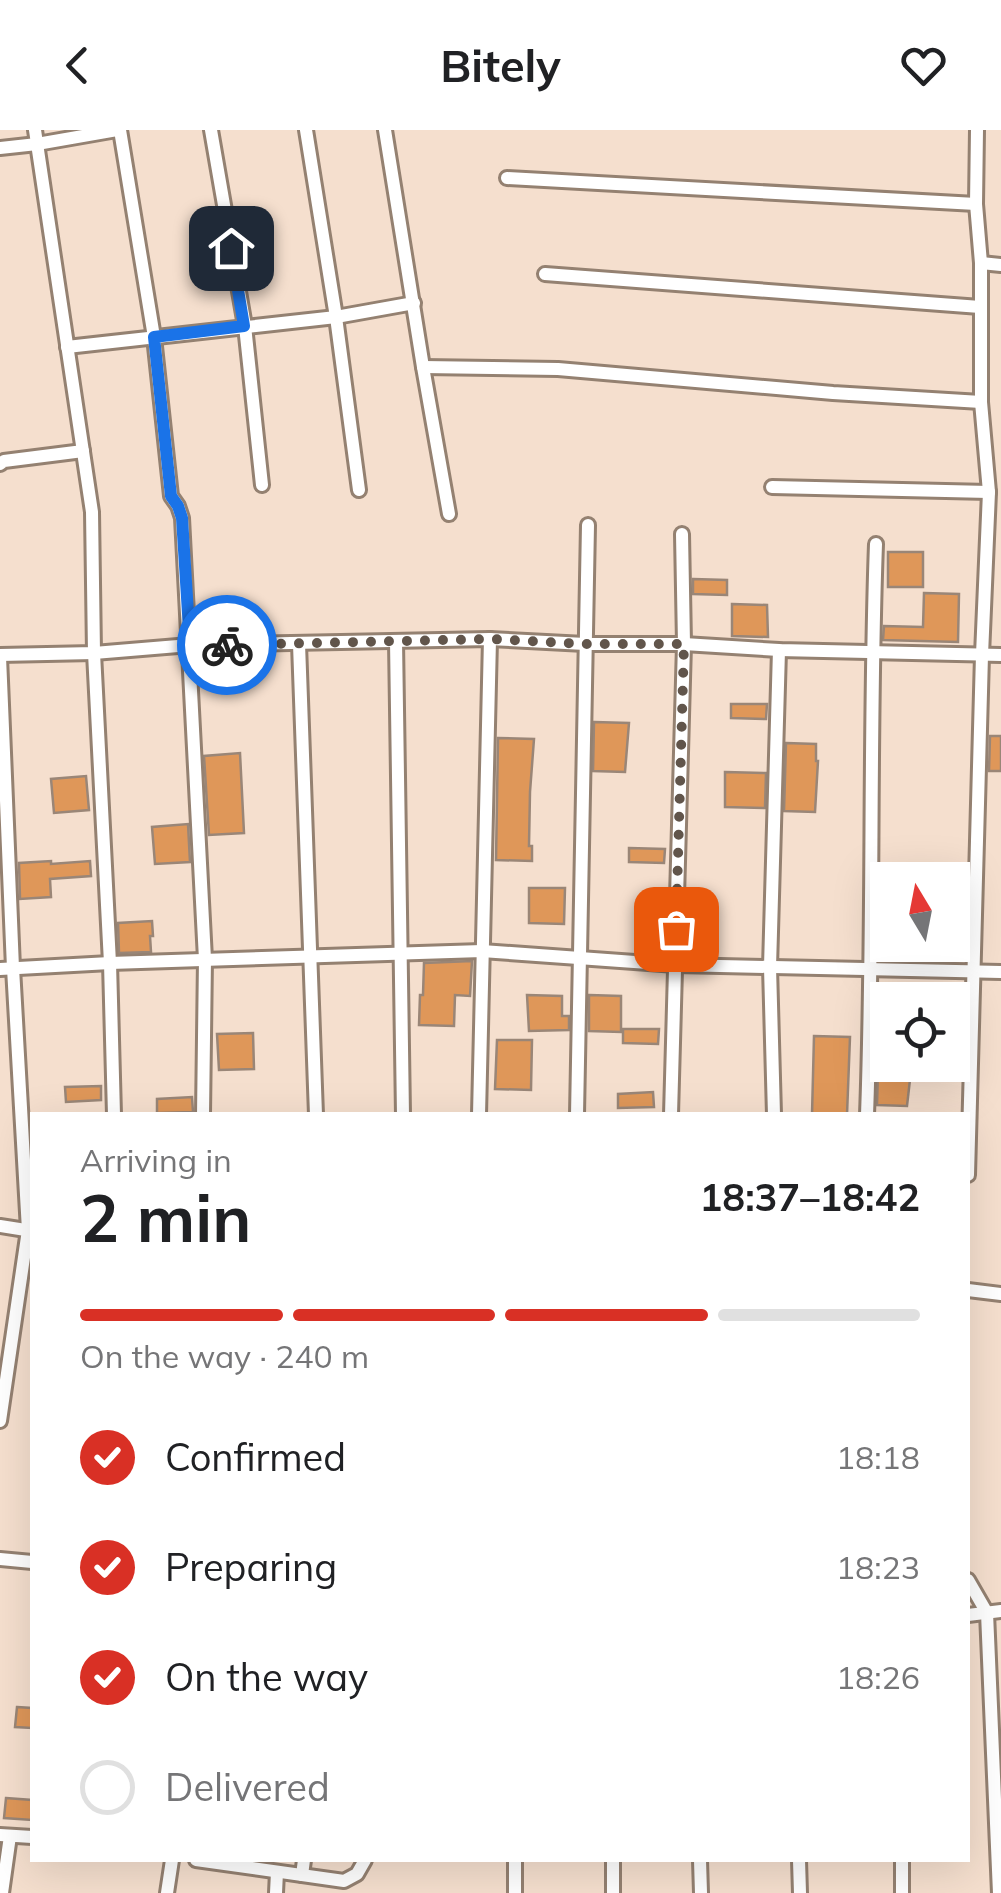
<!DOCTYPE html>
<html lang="en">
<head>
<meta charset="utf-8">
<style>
  :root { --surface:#fff; --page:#f2f2f2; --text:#202124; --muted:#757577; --line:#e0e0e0; --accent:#d93025 }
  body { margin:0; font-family:Mulish,sans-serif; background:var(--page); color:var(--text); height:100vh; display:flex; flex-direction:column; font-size:38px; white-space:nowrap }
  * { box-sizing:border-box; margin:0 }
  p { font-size:32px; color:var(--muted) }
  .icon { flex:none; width:55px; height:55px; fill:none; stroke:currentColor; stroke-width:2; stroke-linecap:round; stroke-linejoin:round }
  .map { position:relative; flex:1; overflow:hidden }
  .sheet { position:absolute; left:30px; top:982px; width:940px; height:750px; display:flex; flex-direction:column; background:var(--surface); border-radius:0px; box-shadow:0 10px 40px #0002 }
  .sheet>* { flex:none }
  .needle { width:65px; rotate:350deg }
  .controls { position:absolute; left:870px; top:732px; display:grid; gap:20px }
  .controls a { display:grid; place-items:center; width:100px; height:100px; border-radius:0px; background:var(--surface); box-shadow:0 10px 40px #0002; font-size:50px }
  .pin { position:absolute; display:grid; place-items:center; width:85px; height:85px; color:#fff; margin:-42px; border-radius:20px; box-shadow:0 5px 15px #0006 }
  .courier { position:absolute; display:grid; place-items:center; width:100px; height:100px; margin:-50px; border:8px solid #1a73e8; border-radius:50%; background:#fff; color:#222; box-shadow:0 2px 12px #0007 }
  .summary em { font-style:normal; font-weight:700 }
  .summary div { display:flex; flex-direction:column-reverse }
  .summary { display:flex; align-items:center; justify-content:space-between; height:170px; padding:0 50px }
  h1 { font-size:65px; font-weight:700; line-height:75px }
  .bar { display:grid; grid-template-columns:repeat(4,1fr); gap:15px 10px; align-content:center; height:120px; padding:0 50px }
  .bar i { height:12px; border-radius:8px; background:var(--line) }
  .bar .active { background:var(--accent) }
  .bar p { grid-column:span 4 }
  ol { padding:0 50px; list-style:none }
  li { display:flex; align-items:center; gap:30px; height:110px }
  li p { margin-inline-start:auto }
  li .icon { padding:10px; border-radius:50%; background:var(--accent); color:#fff; stroke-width:4 }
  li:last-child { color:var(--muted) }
  li i { width:55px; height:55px; border:5px solid var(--line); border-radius:50% }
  header { display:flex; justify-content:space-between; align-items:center; height:130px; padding:0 50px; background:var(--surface); font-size:45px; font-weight:700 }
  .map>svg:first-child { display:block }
  .building { fill:#df9759; stroke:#9a8677; stroke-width:2.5 }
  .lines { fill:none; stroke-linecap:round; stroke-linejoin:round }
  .street-casing { stroke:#948171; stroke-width:18 }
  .street { stroke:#fff; stroke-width:12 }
  .done { stroke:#61554b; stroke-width:10; stroke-dasharray:0 18 }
  .route { stroke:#1a73e8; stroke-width:12 }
</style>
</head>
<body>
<header><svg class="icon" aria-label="back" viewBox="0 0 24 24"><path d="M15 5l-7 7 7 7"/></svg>Bitely<svg class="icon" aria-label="heart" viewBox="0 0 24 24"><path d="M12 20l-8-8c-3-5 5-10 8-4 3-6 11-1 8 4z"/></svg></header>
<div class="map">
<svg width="1001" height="1763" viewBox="0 0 1001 1763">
  <rect width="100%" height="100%" fill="#f5dfce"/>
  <g class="building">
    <rect x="888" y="422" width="35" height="35"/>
    <path d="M693,449L727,450V465L693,464Z"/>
    <path d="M924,463L959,464L958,512L883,510L884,496L923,497Z"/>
    <path d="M732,474L767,475L768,507L732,506Z"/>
    <path d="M731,574H767L766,589L731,588Z"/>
    <path d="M594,592L629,593L625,642L593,641Z"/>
    <path d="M990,606H1001V641H989Z"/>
    <path d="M498,608L534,609L530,662L529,716H532V731L496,730Z"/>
    <path d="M786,613L816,614V631H818L815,682L784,681Z"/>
    <path d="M240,623L244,703L209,705L204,626Z"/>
    <path d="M725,642L766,643L765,678L725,677Z"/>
    <path d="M86,646L89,680L54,683L51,649Z"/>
    <path d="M188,694L190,732L155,734L152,697Z"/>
    <path d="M629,718L665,719L664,733L629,732Z"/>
    <path d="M51,731V734L90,731L91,746L50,749L51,767L20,769L19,733Z"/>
    <path d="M529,758H565L564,794L529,793Z"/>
    <path d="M152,791L153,806H150L151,822L119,823L118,793Z"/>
    <path d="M472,831L470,866L455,865L454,896L419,895L420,865H423L424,833Z"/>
    <path d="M527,865L562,866V886H569V900L529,901Z"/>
    <path d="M589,865L621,866V902L589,901Z"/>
    <path d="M623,899H659L658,914L623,913Z"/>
    <path d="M253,903L254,939L219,940L217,904Z"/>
    <path d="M814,906L850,907L847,985H812Z"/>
    <path d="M497,910H532L531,960L495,959Z"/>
    <path d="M878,940L911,941L907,976L877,975Z"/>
    <path d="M101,956V970L66,972L65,957Z"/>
    <path d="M653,962L654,977L618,978V964Z"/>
    <path d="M192,967L193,982L157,983V969Z"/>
    <path d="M17,1577L32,1578V1598L15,1597Z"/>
    <path d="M6,1668L32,1670V1690L4,1688Z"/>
  </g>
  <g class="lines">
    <defs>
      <g id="street">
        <path d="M35,0L92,382L94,523L110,833L114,985"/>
        <path d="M120,0L154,207L171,366L178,376L182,388L205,829L203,985"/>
        <path d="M211,0L245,196L262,355"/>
        <path d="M306,0L336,187L359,360"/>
        <path d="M385,0L423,237L449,384"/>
        <path d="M0,18L37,14L117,0"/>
        <path d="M507,48L976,74"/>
        <path d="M981,133L1001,135"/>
        <path d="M545,144L980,177"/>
        <path d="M67,217L336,187L414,173"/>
        <path d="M423,237L558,239L833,263L981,272"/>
        <path d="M0,334L4,331L83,321"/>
        <path d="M772,357L989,362"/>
        <path d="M396,511L403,985"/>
        <path d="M299,514L316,985"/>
        <path d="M0,525L94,523L190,515L490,509L585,514H684L779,520L1001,525"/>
        <path d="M0,527L13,838L28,1100L0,1291"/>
        <path d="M0,839L110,833L482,821L676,835L1001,842"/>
        <path d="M479,985L490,509"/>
        <path d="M577,985L588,395"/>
        <path d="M671,985L684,514L682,404"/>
        <path d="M774,985L770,837L779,520"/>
        <path d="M867,985C874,795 869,604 876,414"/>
        <path d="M968,1045L982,525L989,362L981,272V133L976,74L977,0"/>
        <path d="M0,1096L32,1101"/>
        <path d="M968,1160L1001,1164"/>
        <path d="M0,1429L32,1432"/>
        <path d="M968,1450L987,1483L999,1763"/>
        <path d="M968,1485L1001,1481"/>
        <path d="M0,1705L32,1707"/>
        <path d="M196,1730L344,1751L357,1744L365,1730"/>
        <path d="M515,1730V1763"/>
        <path d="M613,1730V1763"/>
        <path d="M700,1730L701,1763"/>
        <path d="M799,1730L800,1763"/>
        <path d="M902,1730V1763"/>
        <path d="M302,1745L304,1730"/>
        <path d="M2,1763L10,1706"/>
        <path d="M167,1763L172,1730"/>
        <path d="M276,1763L277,1742"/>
      </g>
    </defs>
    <use href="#street" class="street-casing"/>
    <use href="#street" class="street"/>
  </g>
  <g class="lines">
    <path class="done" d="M227,515L490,509L585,514H684L676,799"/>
    <path class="route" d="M227,515H190L182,388L178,376L171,366L154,207L244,196L231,118"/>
  </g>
</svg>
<div class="controls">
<a><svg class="needle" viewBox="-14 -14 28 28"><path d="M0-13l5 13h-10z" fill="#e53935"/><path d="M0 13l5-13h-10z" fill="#757577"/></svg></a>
<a><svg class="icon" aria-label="locate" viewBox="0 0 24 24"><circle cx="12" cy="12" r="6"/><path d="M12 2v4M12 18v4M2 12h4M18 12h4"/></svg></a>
</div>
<div class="pin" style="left:676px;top:799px;background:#ea580c"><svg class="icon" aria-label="bag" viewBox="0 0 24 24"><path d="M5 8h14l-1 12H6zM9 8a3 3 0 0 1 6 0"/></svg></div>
<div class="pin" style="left:231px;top:118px;background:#1f2937"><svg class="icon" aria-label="home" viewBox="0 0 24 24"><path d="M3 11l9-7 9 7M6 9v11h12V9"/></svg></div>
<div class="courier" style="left:227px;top:515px"><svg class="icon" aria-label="bike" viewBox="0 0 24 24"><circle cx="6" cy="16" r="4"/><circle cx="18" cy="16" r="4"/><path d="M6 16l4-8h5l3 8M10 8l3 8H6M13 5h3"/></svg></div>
<section class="sheet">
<div class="summary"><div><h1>2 min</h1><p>Arriving in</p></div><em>18:37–18:42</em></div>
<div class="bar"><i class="active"></i><i class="active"></i><i class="active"></i><i></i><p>On the way · 240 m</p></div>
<ol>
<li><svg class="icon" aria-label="check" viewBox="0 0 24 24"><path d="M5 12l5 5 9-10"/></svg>Confirmed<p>18:18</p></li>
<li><svg class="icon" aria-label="check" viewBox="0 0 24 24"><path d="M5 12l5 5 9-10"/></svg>Preparing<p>18:23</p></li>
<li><svg class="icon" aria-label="check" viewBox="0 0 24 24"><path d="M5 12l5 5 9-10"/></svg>On the way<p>18:26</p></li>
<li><i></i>Delivered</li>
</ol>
</section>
</div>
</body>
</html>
